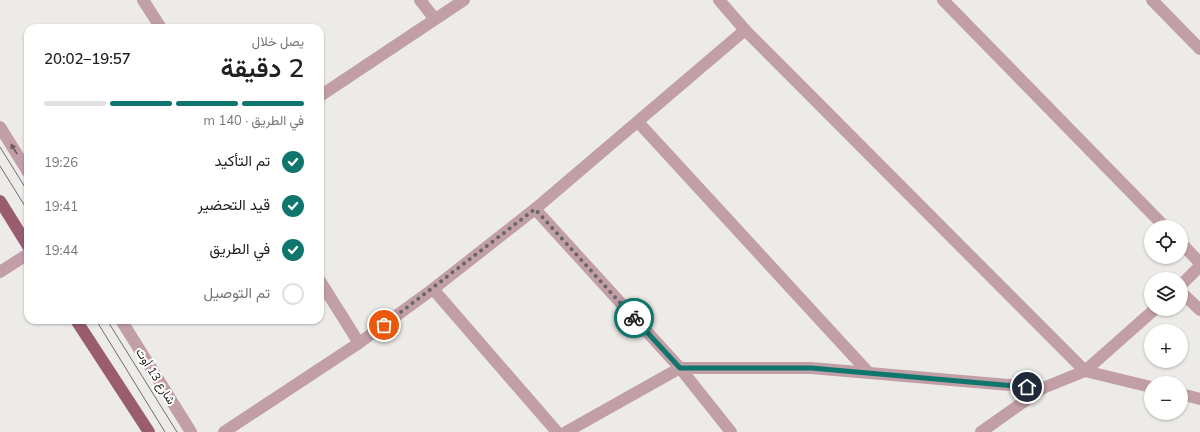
<!DOCTYPE html>
<html lang="ar">
<head>
<meta charset="utf-8">
<style>
  :root { --surface:#fff; --page:#f2f2f2; --text:#202124; --muted:#757577; --line:#e0e0e0; --accent:#0f766e }
  body { margin:0; font-family:Mulish,Vazirmatn,sans-serif; background:var(--page); color:var(--text); direction:rtl; height:100vh; display:flex; flex-direction:column; font-size:15px; white-space:nowrap }
  * { box-sizing:border-box; margin:0 }
  p { font-size:13px; color:var(--muted) }
  .icon { flex:none; width:22px; height:22px; fill:none; stroke:currentColor; stroke-width:2; stroke-linecap:round; stroke-linejoin:round }
  .map { position:relative; flex:1; overflow:hidden; direction:ltr }
  .side { position:absolute; left:24px; top:24px; width:300px; height:300px; display:flex; flex-direction:column; background:var(--surface); border-radius:12px; box-shadow:0 1px 3px #0004; direction:rtl }
  .side>* { flex:none }
  .buttons { position:absolute; left:1144px; top:220px; display:grid; gap:8px }
  .buttons a { display:grid; place-items:center; width:44px; height:44px; border-radius:50%; background:var(--surface); box-shadow:0 1px 3px #0004; font-size:20px }
  .pin { position:absolute; display:grid; place-items:center; width:34px; height:34px; color:#fff; margin:-17px; border:2px solid #fff; border-radius:50%; box-shadow:0 1px 4px #0007 }
  .courier { position:absolute; display:grid; place-items:center; width:40px; height:40px; margin:-20px; border:3px solid #0f766e; border-radius:50%; background:#fff; color:#222; box-shadow:0 1px 5px #0007 }
  .head em { font-style:normal; font-weight:600 }
  .head div { display:flex; flex-direction:column-reverse }
  .head { display:flex; align-items:center; justify-content:space-between; height:68px; padding:0 20px }
  h1 { font-size:26px; font-weight:600; line-height:30px }
  .bar { display:grid; grid-template-columns:repeat(4,1fr); gap:6px 4px; align-content:center; height:48px; padding:0 20px }
  .bar i { height:5px; border-radius:3px; background:var(--line) }
  .bar .on { background:var(--accent) }
  .bar p { grid-column:span 4 }
  ol { padding:0 20px; list-style:none }
  li { display:flex; align-items:center; gap:12px; height:44px }
  li p { margin-inline-start:auto }
  li .icon { padding:4px; border-radius:50%; background:var(--accent); color:#fff; stroke-width:4 }
  li:last-child { color:var(--muted) }
  li i { width:22px; height:22px; border:2px solid var(--line); border-radius:50% }
  .map>svg:first-child { display:block }
  .lines { fill:none; stroke-linecap:round; stroke-linejoin:round }
  .minor { stroke:#c29ea7; stroke-width:12 }
  .major { stroke:#9a5d6e; stroke-width:12 }
  .tram { stroke:#6f6e6d; stroke-width:1 }
  .oneway { fill:#69595c }
  .done { stroke:#686765; stroke-width:4; stroke-dasharray:0 7.2 }
  .route { stroke:#0f766e; stroke-width:5 }
  .labels { text-anchor:middle; dominant-baseline:central; stroke-width:4; stroke-linejoin:round; paint-order:stroke }
  .street-label { font-size:12px; fill:#21201f; stroke:#fff }
</style>
</head>
<body>
<div class="map">
<svg width="1200" height="432" viewBox="0 0 1200 432">
  <rect width="100%" height="100%" fill="#ecebe8"/>
  <g class="lines">
    <g class="minor">
      <path d="M143,0L161,28"/>
      <path d="M420,0L434,18"/>
      <path d="M719,0L745,30L1085,371L1151,387"/>
      <path d="M943,0L1165,227"/>
      <path d="M1152,0L1200,49"/>
      <path d="M320,96L464,0"/>
      <path d="M638,122L868,372"/>
      <path d="M0,127L28,172"/>
      <path d="M535,209L680,368L731,432"/>
      <path d="M1181,243L1200,263"/>
      <path d="M0,272L28,254"/>
      <path d="M320,281L359,343"/>
      <path d="M1181,285L1200,266"/>
      <path d="M433,289L557,432"/>
      <path d="M1181,292L1200,310"/>
      <path d="M121,320L191,432"/>
      <path d="M1181,394L1200,399"/>
      <path d="M224,432L359,343L433,289L535,209L745,30"/>
      <path d="M566,432L680,368H811L1043,388"/>
      <path d="M981,432L1043,388L1085,371L1155,309"/>
    </g>
    <g class="major">
      <path d="M0,201L28,246"/>
      <path d="M76,320L149,432"/>
    </g>
    <g class="tram">
      <path d="M0,147L28,192"/>
      <path d="M0,166L28,211"/>
      <path d="M96,320L165,432"/>
      <path d="M107,320L177,432"/>
    </g>
  </g>
  <defs><path id="oneway-solid" d="M-6-.8H1V-3.2L6.5 0L1 3.2V.8H-6Z"/></defs>
  <use class="oneway" href="#oneway-solid" transform="translate(14 149) rotate(-122)"/>
  <g class="lines">
    <path class="done" d="M384,325L535,209L634,318"/>
    <path class="route" d="M634,318L680,368H811L1027,387"/>
  </g>
  <g class="labels">
    <g class="street-label">
      <text transform="translate(156 376) rotate(58)">شارع 13 أوت</text>
    </g>
  </g>
</svg>
<div class="buttons">
<a><svg class="icon" aria-label="locate" viewBox="0 0 24 24"><circle cx="12" cy="12" r="6"/><path d="M12 2v4M12 18v4M2 12h4M18 12h4"/></svg></a>
<a><svg class="icon" aria-label="layers" viewBox="0 0 24 24"><path d="M12 4l9 5-9 5-9-5zM3 14l9 5 9-5"/></svg></a>
<a>+</a>
<a>−</a>
</div>
<div class="pin" style="left:384px;top:325px;background:#ea580c"><svg class="icon" aria-label="bag" viewBox="0 0 24 24"><path d="M5 8h14l-1 12H6zM9 8a3 3 0 0 1 6 0"/></svg></div>
<div class="pin" style="left:1027px;top:387px;background:#1f2937"><svg class="icon" aria-label="home" viewBox="0 0 24 24"><path d="M3 11l9-7 9 7M6 9v11h12V9"/></svg></div>
<div class="courier" style="left:634px;top:318px"><svg class="icon" aria-label="bike" viewBox="0 0 24 24"><circle cx="6" cy="16" r="4"/><circle cx="18" cy="16" r="4"/><path d="M6 16l4-8h5l3 8M10 8l3 8H6M13 5h3"/></svg></div>
<section class="side">
<div class="head"><div><h1>2 دقيقة</h1><p>يصل خلال</p></div><em>19:57–20:02</em></div>
<div class="bar"><i class="on"></i><i class="on"></i><i class="on"></i><i></i><p>في الطريق · 140 m</p></div>
<ol>
<li><svg class="icon" aria-label="check" viewBox="0 0 24 24"><path d="M5 12l5 5 9-10"/></svg>تم التأكيد<p>19:26</p></li>
<li><svg class="icon" aria-label="check" viewBox="0 0 24 24"><path d="M5 12l5 5 9-10"/></svg>قيد التحضير<p>19:41</p></li>
<li><svg class="icon" aria-label="check" viewBox="0 0 24 24"><path d="M5 12l5 5 9-10"/></svg>في الطريق<p>19:44</p></li>
<li><i></i>تم التوصيل</li>
</ol>
</section>
</div>
</body>
</html>
